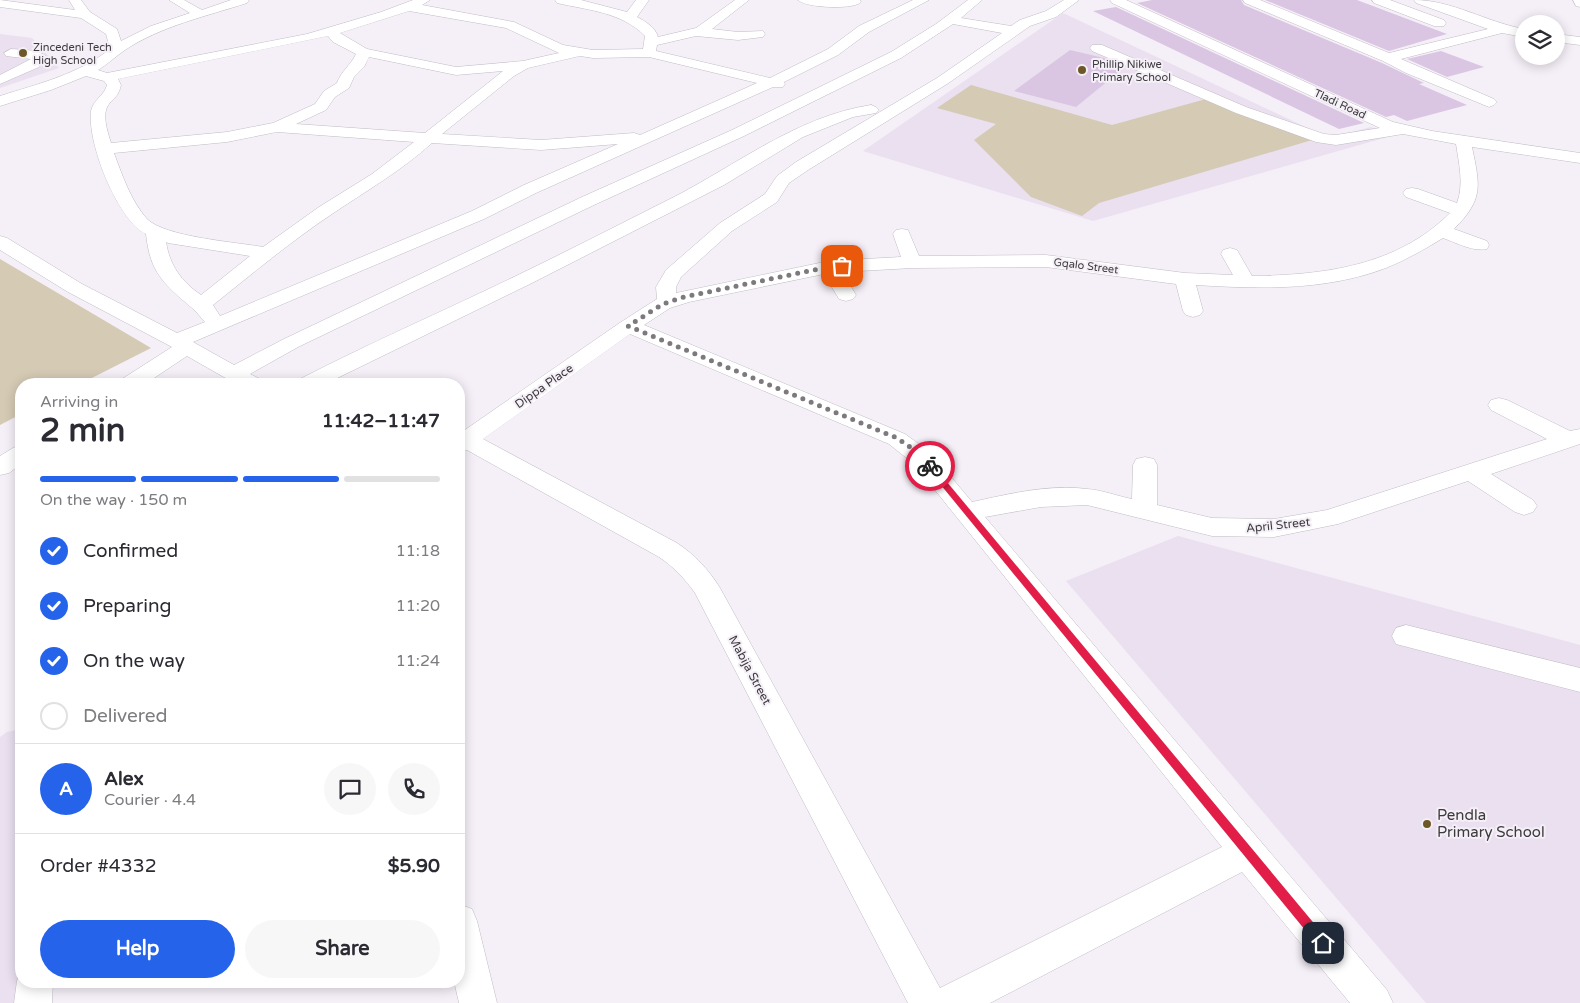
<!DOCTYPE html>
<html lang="en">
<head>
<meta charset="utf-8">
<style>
  :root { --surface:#fff; --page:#f7f7f7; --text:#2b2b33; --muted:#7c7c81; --line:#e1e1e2; --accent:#2563eb }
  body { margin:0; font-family:"Varela Round",sans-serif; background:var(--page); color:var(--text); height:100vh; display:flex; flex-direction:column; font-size:19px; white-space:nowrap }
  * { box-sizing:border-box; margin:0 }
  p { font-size:16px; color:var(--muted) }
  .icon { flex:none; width:28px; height:28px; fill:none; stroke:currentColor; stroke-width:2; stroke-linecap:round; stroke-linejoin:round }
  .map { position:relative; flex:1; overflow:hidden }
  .sheet { position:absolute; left:15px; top:378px; width:450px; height:610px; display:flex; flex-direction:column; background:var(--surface); border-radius:20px; box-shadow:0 2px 12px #0003 }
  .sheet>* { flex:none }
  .fabs { position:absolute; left:1515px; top:15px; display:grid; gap:10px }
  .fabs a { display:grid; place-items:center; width:50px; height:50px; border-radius:50%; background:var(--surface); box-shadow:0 2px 12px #0003; font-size:25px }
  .pin { position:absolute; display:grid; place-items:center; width:42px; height:42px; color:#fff; margin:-21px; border-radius:10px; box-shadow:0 2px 8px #0006 }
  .courier { position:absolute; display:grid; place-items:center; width:50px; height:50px; margin:-25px; border:4px solid #e11d48; border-radius:50%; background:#fff; color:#222; box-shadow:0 1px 6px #0007 }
  .overview em { font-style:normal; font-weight:700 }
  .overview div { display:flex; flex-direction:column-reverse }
  .overview { display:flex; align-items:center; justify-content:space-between; height:85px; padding:0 25px }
  h1 { font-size:32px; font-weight:700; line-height:38px }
  .bar { display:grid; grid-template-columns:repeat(4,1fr); gap:8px 5px; align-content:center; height:60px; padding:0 25px }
  .bar i { height:6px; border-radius:4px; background:var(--line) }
  .bar .selected { background:var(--accent) }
  .bar p { grid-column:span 4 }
  .line { display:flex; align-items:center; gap:12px; padding:0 25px; border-top:1px solid var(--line) }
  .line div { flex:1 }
  .round { display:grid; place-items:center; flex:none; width:52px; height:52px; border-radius:26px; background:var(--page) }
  ol { padding:0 25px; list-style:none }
  li { display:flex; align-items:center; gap:15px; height:55px }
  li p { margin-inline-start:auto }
  li .icon { padding:5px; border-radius:50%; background:var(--accent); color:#fff; stroke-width:4 }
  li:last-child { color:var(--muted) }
  li i { width:28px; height:28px; border:2px solid var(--line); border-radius:50% }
  .primary-button { display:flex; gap:10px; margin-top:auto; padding:10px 25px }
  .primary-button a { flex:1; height:58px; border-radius:30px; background:var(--accent); color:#fff; font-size:20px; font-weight:700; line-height:58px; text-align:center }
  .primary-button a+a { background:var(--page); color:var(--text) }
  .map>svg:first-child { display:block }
  .built { fill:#eae0f0 }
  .green { fill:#d5cab4 }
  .building { fill:#dac6e3 }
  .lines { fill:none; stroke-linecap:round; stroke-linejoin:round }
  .minor-casing { stroke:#c1bcc4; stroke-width:1 }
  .minor { fill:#fff; fill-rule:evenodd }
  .route { fill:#e11d48 }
  .done { stroke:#7d797e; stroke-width:5; stroke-dasharray:0 9 }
  .poi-dot { fill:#6d5727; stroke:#f5eff7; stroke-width:2 }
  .labels { text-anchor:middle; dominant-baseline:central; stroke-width:4; stroke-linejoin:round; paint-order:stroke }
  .far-poi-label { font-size:11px; fill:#3c3a3d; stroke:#f5eff7; text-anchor:start }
  .far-street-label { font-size:11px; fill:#3c3a3d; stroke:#f5eff7 }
  .street-label { font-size:12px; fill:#3c3a3d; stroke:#f5eff7 }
  .near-poi-label { font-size:15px; fill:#3c3a3d; stroke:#f5eff7; text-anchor:start }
</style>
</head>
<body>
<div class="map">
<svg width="1580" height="1003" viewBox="0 0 1580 1003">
  <rect width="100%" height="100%" fill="#f5eff7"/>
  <g class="built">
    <path d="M1063,13L1329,138L1371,127L1391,136L1093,221L863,151Z"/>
    <path d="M0,34L32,38L59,68L0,88Z"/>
    <path d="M1178,536L1580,645V1003H1426L1066,581Z"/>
    <path d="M21,729V981L33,1003H0V737L7,732Z"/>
  </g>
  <g class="green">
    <path d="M971,85L1112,125L1206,99L1312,140L1099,203L1082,216L1031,197L974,140L996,124L937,108Z"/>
    <path d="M0,259L151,348L80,384H21V414L0,425Z"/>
  </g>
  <g class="building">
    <path d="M1152,0H1241L1244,5L1382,63L1424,83L1419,84L1467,105L1407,121L1394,115L1386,117L1137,3Z"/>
    <path d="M1265,0H1357L1447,34L1389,51Z"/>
    <path d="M1116,7L1364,123L1339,129L1093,11Z"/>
    <path d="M1070,50L1104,58L1125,67L1076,107L1014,91Z"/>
    <path d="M1441,51L1484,67L1447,77L1407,59Z"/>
  </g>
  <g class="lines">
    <defs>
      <g id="minor">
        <path d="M0,0L75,10L69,0H81L90,12L117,29L121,41L151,26L190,13L169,0H184L202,10L231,0H249L247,3C207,16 161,26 125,50C116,56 108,64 98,70L107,73L307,34L381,12L413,0H430L422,5L514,22L563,45L593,50L643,49L645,36C622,12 587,10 557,3L555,0H581L627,12L636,0H649L637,17C645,21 656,28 658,37L696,28L735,0H749L712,29L738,32L763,31L765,34L763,37L738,40L696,36L657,45L656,51L770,78L828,49L859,26L913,0H929L869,32L838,55L784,82L785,84L783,87H773L536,193L484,219L193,342L234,365L284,339L582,197L732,130L891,52L936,24L968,0H982L961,18L1011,26L1020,20L1046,11L1064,0H1079L1056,17L1030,26L947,84L808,170L789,183L777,202L732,231L681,277L676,287V293L829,261L901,257L893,234L896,230L902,229L908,230L919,256L1046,255L1185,273L1233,275L1221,254L1223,250L1230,248L1237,250L1252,276C1324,275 1397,266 1450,213L1406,197L1403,193L1406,189L1412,188L1418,189L1457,203C1464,184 1459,164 1456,144L1403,134L1336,145L1316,142L1236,113L1092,51L1090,48L1092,45H1102L1246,107L1324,134L1336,135L1380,128L1112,3L1110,0H1126L1393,122L1432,131L1580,153V163L1472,147C1480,186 1484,199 1454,229L1487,241L1489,245L1487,249C1473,252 1457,243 1443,238C1425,249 1406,260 1386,268C1325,291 1260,289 1196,285L1203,311L1200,315L1193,317L1186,315L1183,311L1176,284L1046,267L912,268L842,272L856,295L853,299L846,301L839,299L824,274L689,302L670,308L644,325L905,434L930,452L972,502C1009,494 1049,484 1087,489C1102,490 1117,496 1132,499L1133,465L1136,459L1145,457L1154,459L1157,465V505L1212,518L1274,519L1327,510L1547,439L1491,410L1488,405L1491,400L1499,398L1507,400L1570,431L1580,429V444L1491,474L1533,500L1537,506L1533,512L1524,515L1515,512L1468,481L1338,524L1274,537L1212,536L1087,505L1041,507L985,517L1387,990L1393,1003H1350L1242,872L990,1003H908L695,593C685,579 674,567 659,557L467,450L459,453V434L621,322L657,299L656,287L666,270L720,223L765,194L777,176L796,162L937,78L1002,33L953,24L901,58L744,136L594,205L298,347L250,374L260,379L263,384H236L187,356L145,384H119L122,379L172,347L68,292L0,250V236L7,238L82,284L177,333L205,322C201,318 197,312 192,308C164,284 150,273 146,234C117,220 87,142 91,111C93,100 104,96 107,85L104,81L86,76L51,90L0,106V96C38,84 79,74 110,49L106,34L81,18L0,7ZM409,11L506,28L559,53L523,61L456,67L367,49L340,33ZM328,36L333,42L356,54C351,65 341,71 337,83L324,91L315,104L273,123L227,132L111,143C108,133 101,114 109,104C115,97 119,95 121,85L118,79ZM580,56L593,58L649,57L757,83L640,135L634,133L541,140L442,134L514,76L528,68ZM369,57L456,75L503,71L425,133L296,124L326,110L335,97L349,88L354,77L364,67ZM277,132L414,142L372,174L319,207L263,247C235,242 165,237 147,219C131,201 122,175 114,153L227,142ZM432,143L541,150L618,144L524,185L472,211L220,316L213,305C252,274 290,242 332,214C366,191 401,171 432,143ZM166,242L168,243L250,256L201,295C181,281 170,266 166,242ZM630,334L889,444L914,464L1222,847L940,988L720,588C709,570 695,555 677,543L483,439Z"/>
        <path d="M798,0H860L861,2C854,10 805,8 798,0Z"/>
        <path d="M1243,0H1260L1389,53L1488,29L1416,3L1414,0C1452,0 1486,22 1524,29V37L1502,33L1401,59L1494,99L1497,102L1494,105L1489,107L1406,73L1383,61L1245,3Z"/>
        <path d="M1372,0H1390L1444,20L1446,23L1444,26H1434L1374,3Z"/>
        <path d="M1573,0H1580V7L1576,6Z"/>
        <path d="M1556,34L1580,37V45L1556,42Z"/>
        <path d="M11,49C22,50 40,49 48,58L39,67L0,84V75L31,59L6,56L4,53Z"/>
        <path d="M871,105L876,107L879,110L876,113L853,117L803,137L724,185L532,283L325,384H297L300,379C372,342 446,310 518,275C570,250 622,223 674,197C738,164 798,116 871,105Z"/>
        <path d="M21,445V464L9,473L0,475V456L13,448Z"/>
        <path d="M1406,625L1580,668V692L1396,644L1392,636L1396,628Z"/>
        <path d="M459,904L472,909L477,921L497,1003H459L454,981H459Z"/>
        <path d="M21,970V981H53L52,1003H14L17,981Z"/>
      </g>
    </defs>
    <use href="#minor" class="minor-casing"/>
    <use href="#minor" class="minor"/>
  </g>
  <path class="route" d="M927,464H932L1327,939L1329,943L1327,947L1323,948L1319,947L927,468Z"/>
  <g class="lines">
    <path class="done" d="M842,266L828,267L684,297L663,304L628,326L897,438L910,447L930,466"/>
  </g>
  <g class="poi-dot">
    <circle cx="23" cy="53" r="5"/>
    <circle cx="1082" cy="70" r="5"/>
    <circle cx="1427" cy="824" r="5"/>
  </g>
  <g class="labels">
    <g class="far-poi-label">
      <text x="33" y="47">Zincedeni Tech<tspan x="33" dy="13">High School</tspan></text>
      <text x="1092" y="64">Phillip Nikiwe<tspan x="1092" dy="13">Primary School</tspan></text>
    </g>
    <g class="far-street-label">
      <text transform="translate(1340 104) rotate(25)">Tladi Road</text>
      <text transform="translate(1086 266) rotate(7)">Gqalo Street</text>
    </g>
    <g class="street-label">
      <text transform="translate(544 386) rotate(-35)">Dippa Place</text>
      <text transform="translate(1278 525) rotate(-6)">April Street</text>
      <text transform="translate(750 670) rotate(62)">Mabija Street</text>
    </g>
    <g class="near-poi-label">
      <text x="1437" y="815">Pendla<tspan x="1437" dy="17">Primary School</tspan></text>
    </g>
  </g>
</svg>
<div class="fabs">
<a><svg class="icon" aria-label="layers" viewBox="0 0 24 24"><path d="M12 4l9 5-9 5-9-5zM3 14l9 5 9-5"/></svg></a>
</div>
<div class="pin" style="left:842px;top:266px;background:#ea580c"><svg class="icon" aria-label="bag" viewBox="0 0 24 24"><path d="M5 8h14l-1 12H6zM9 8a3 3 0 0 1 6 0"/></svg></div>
<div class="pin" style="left:1323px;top:943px;background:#1f2937"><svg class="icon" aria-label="home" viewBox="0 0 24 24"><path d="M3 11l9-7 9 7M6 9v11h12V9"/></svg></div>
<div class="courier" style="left:930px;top:466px"><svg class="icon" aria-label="bike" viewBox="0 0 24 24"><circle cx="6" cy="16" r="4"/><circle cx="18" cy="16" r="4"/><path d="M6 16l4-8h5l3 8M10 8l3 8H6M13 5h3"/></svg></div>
<section class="sheet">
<div class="overview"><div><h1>2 min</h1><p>Arriving in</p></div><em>11:42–11:47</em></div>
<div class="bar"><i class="selected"></i><i class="selected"></i><i class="selected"></i><i></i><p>On the way · 150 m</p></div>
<ol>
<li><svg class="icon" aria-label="check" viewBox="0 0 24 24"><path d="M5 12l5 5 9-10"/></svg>Confirmed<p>11:18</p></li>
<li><svg class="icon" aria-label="check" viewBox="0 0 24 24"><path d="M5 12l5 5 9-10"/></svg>Preparing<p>11:20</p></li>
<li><svg class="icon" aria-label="check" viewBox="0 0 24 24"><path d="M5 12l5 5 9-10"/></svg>On the way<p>11:24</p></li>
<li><i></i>Delivered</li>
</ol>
<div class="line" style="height:90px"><b class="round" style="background:var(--accent);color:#fff">A</b><div><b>Alex</b><p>Courier · 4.4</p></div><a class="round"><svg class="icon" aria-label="chat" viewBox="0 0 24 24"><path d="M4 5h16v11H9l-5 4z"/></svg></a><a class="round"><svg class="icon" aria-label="phone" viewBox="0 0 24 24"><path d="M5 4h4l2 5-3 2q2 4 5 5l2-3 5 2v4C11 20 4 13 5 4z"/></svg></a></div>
<div class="line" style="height:65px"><div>Order #4332</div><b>$5.90</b></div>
<div class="primary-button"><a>Help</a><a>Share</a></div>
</section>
</div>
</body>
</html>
